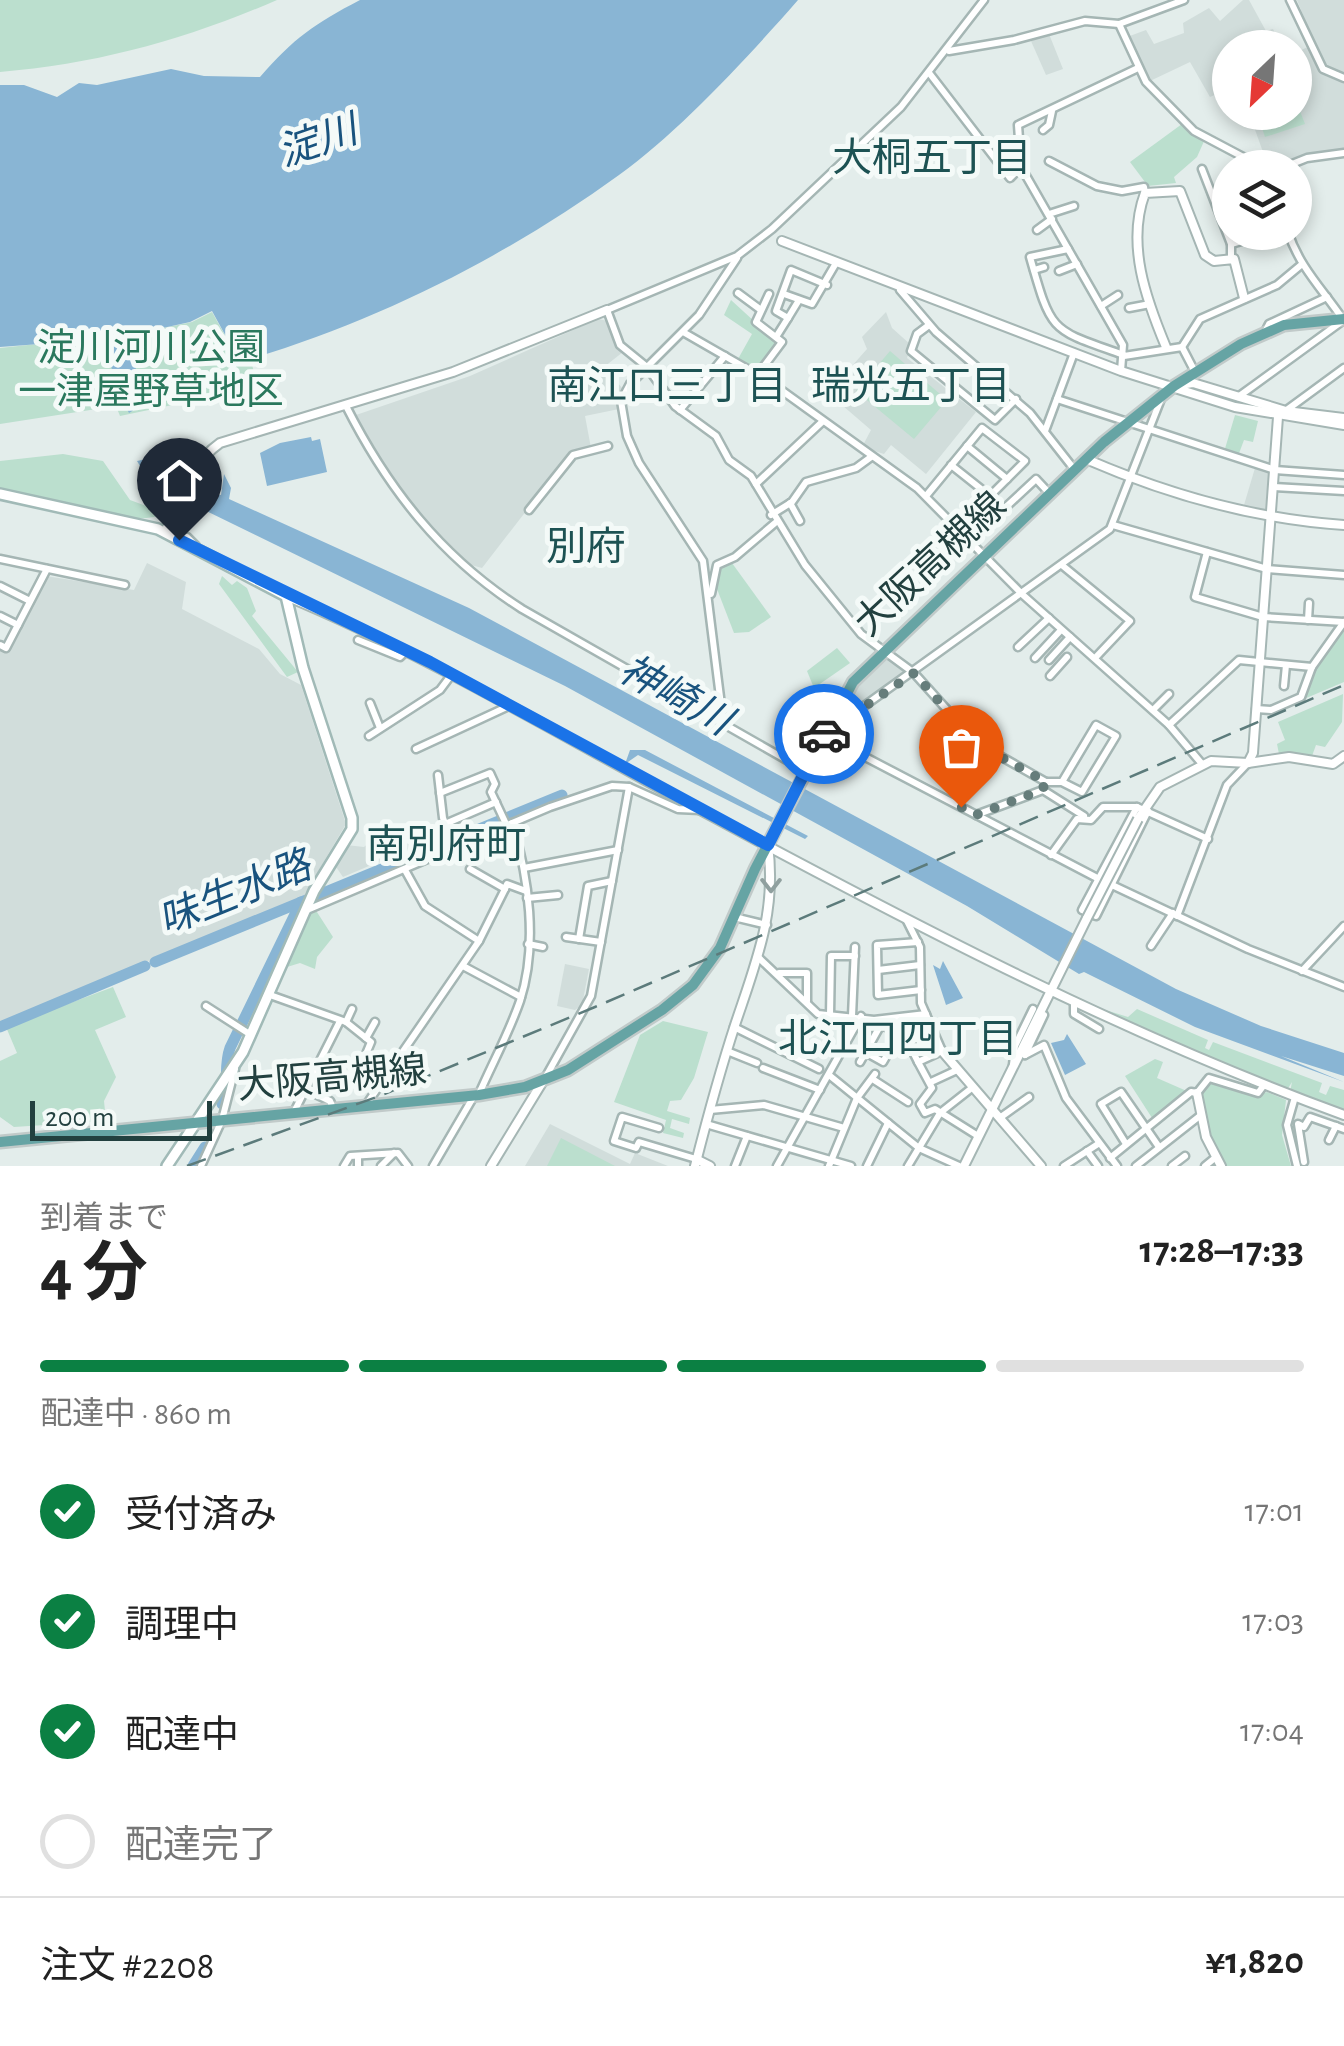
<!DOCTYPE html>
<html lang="ja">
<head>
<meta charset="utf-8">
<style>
  :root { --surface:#fff; --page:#f2f2f2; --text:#222; --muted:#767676; --line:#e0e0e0; --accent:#0b8043 }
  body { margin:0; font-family:"Alegreya Sans","Noto Sans JP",sans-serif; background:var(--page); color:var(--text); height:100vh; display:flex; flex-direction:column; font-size:38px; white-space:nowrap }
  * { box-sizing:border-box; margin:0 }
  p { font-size:32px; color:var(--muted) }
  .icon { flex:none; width:55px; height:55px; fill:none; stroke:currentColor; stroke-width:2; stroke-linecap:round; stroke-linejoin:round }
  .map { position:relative; height:1166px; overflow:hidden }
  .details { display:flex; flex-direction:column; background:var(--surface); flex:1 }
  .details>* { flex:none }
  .needle { width:65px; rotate:205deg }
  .tools { position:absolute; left:1212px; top:30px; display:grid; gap:20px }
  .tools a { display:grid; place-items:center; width:100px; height:100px; border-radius:50%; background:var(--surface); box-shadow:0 5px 15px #0003; font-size:50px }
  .scale { position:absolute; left:30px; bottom:25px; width:182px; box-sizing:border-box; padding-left:10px; border:5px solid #22403f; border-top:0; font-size:28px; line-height:35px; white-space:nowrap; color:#22403f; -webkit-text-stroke:8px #f4faf8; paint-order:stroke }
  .pin { position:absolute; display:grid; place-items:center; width:85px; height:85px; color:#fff; margin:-102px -42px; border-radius:50% 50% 50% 0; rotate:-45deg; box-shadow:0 0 10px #0007 }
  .pin .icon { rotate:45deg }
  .courier { position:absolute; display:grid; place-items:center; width:100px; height:100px; margin:-50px; border:8px solid #1a73e8; border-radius:50%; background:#fff; color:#222; box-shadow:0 2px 12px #0007 }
  .head em { font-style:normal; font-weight:700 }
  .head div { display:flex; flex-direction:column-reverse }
  .head { display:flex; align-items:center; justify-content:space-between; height:170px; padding:0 40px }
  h1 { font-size:65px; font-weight:700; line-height:75px }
  .bar { display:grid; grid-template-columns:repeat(4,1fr); gap:15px 10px; align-content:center; height:120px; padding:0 40px }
  .bar i { height:12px; border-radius:8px; background:var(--line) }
  .bar .active { background:var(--accent) }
  .bar p { grid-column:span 4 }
  .line { display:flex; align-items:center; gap:25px; padding:0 40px; border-top:2px solid var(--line) }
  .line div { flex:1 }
  ol { padding:0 40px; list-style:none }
  li { display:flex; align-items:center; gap:30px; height:110px }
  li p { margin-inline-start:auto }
  li .icon { padding:10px; border-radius:50%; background:var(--accent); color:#fff; stroke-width:4 }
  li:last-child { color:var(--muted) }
  li i { width:55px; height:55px; border:5px solid var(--line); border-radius:50% }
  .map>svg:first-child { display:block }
  .built { fill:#d1dddb }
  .green { fill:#bbdfce }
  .water { fill:#89b5d4 }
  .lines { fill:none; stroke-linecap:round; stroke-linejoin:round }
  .river { stroke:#89b5d4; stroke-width:11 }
  .minor-casing { stroke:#a5b6b4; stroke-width:11 }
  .tertiary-casing { stroke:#a5b6b4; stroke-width:12 }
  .secondary-casing { stroke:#a1bab7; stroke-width:14 }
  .primary-casing { stroke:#c1cac9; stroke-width:15 }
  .minor { stroke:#fff; stroke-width:6 }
  .tertiary { stroke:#fff; stroke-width:8 }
  .secondary { stroke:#fff; stroke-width:9 }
  .primary { stroke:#66a4a4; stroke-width:10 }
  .rail { stroke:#5c7b7b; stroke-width:2.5; stroke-dasharray:20 10; stroke-linecap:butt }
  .tertiary-bridge-casing { stroke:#a5b6b4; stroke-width:12; stroke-linecap:butt }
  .tertiary-bridge { stroke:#fff; stroke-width:8 }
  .oneway { stroke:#90a09f }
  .done { stroke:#667d7b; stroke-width:10; stroke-dasharray:0 18 }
  .route { stroke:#1a73e8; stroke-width:12 }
  .labels { text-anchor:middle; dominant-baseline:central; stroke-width:10; stroke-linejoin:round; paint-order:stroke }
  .park-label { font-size:38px; fill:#2a785d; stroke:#f4faf8 }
  .street-label { font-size:38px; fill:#22403f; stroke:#f4faf8 }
  .water-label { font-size:40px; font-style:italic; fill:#19537e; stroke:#f4faf8 }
  .neighbourhood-label { font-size:40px; fill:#1d5253; stroke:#f4faf8 }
</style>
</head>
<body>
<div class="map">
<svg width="1344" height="1166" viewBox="0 0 1344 1166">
  <rect width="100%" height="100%" fill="#e3edeb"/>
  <g class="built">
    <path d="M1243,0H1249L1266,31L1273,29L1282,47L1230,48V88L1210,97L1190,62L1150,81L1127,37L1146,30L1154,44L1184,33L1183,23L1209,8L1220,21Z"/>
    <path d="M1297,0H1344V76L1324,67Z"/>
    <path d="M1049,34L1063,69L1046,75L1031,41Z"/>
    <path d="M1310,46L1322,71L1344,81V150L1268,166L1249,113L1295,112L1294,47L1299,51Z"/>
    <path d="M886,312L892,328L911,345L907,358L976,412L926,474L891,445L884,454L862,447L871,430L828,393L867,349L862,337Z"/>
    <path d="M598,319L608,321L623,352L604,367L623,389L619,409L585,416L591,448L571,453L482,568L471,565L447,548L395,483L376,457L356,415L470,376Z"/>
    <path d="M1255,468L1269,471L1265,511L1244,505Z"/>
    <path d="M147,563L186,582L182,609L259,649L280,674L301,685L346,824L303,897L0,1022V649L8,652L46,576L134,590Z"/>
    <path d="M890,657L905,672L844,716L841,712L857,688Z"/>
    <path d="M371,841L383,860L343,877L334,864L346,845L364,847Z"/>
    <path d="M565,964L589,969L582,1005L575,1010L557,1006Z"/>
    <path d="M550,1124L630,1164L635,1153L668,1166H525Z"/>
  </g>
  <g class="green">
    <path d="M0,0H277C187,39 98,64 0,72Z"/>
    <path d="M1295,98L1305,124L1265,137L1257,113L1295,112Z"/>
    <path d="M1182,124L1205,139L1197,157L1174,177L1176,183L1148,186L1130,162Z"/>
    <path d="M731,300L778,343L758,370L738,359L752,334L724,315Z"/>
    <path d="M212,312L241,364L251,361L258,387L120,416L116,406L0,424V348L140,333L192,322Z"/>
    <path d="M890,351L947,400L914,439L856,391Z"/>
    <path d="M1235,415L1258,421L1253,442L1244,440L1238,456L1224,452Z"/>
    <path d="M63,454L103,461L130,500L165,513C137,531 34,498 0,490V461Z"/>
    <path d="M732,563L771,617L749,632L734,633L717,589L719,568Z"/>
    <path d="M222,576L232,585L237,581L247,588L256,611L252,616L298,672L287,677L219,584Z"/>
    <path d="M1344,628V682L1304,699L1314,668Z"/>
    <path d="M837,648L850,663L814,688L807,671Z"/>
    <path d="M1343,694L1342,722L1325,747L1316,745L1312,756L1279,754L1277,744L1285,740L1278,722Z"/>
    <path d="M315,909L333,937L317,957L315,969L300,963L287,967L309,912Z"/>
    <path d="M113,987L126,1017L95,1030L116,1077L104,1101L106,1121L14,1127L0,1117V1061L17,1053L6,1027Z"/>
    <path d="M1080,1002L1128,1017L1137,1009L1208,1040L1205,1048L1209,1050L1213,1042L1322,1083L1319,1092L1326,1095L1330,1086L1344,1090V1112L1290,1092L1292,1082L1287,1090Z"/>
    <path d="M663,1021L708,1032L694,1078L681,1100L670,1101L667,1111L690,1118L689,1124L672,1119L670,1128L684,1133L683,1138L663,1133L666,1120L614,1102L640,1035Z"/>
    <path d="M1155,1059L1163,1062L1157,1078L1189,1092L1154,1121L1125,1076Z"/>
    <path d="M1213,1082L1255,1096L1267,1092L1286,1100L1282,1135L1291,1166H1224L1209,1135L1199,1095Z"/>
    <path d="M561,1138L615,1166H547Z"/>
  </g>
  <g class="water">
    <path d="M360,0H798C749,56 679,132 619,175C506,257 375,323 240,362L212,311L190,322L140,333L130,347L145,403L129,413L127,409L120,410L107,345L92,340L0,347V85H24L57,97L79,83L97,85L171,69L204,76L260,77C294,38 314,24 360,0Z"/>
    <path d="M311,437L312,441L320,439L327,472L267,486L260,453L280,443Z"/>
    <path d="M146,459L152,472L200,493L221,495L224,474L231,488L229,499L469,608L1176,989L1261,1026L1344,1053V1076L1281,1056L1344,1082L1195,1027L1084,972L1079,974L967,906L565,686L151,484L137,461Z"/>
    <path d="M630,750H645L808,836L805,839L638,755L625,764Z"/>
    <path d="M943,961L963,998L946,1005L933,965L940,969Z"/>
    <path d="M1067,1034L1086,1064L1065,1075L1051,1043L1064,1040Z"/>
  </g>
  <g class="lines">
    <g class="river">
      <path d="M155,962L562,795"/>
      <path d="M0,1027L145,966"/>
      <path d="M222,1104C230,1084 223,1067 230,1048L301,902"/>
      <path d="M193,1166L205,1147"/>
    </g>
    <defs>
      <g id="minor">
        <path d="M1290,0L1323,69L1344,78"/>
        <path d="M1119,24L1146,82L1194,131L1264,168"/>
        <path d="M949,51L1014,40L1085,21L1119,24L1184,0"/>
        <path d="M930,74L1010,178L1021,167"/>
        <path d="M1043,130L1049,125L1052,111"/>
        <path d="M1049,161L1097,186L1122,191L1144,187L1145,193"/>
        <path d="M1282,168L1307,158L1344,153"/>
        <path d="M1202,169L1231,244V257"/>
        <path d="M1217,203L1230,199"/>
        <path d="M1049,214L1074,206"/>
        <path d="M1037,230L1052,219"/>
        <path d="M1288,232C1299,266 1322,289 1342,318"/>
        <path d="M1231,244L1273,232"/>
        <path d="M1068,249L1030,257C1052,334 1050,329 1124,355"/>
        <path d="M1034,270L1044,267"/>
        <path d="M1059,271L1077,264"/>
        <path d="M900,290L936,332L1030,413L1074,469"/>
        <path d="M738,293L761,310"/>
        <path d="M784,294L812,304L836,263"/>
        <path d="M799,300L788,318L776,311L791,270L827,285"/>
        <path d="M1101,306L1118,295"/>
        <path d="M1129,308L1150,304"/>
        <path d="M929,325L917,334L911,351L995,420L1016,399"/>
        <path d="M683,332L770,382L917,488L1023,595L1169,725L1202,764"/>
        <path d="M1265,332L1269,324L1327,297"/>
        <path d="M776,337L788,318"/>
        <path d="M1182,347L1200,319L1277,285L1301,265"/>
        <path d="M1124,356L1182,347L1195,372"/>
        <path d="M1121,371L1123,345L1021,167L1018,125L1138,68"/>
        <path d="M758,374L782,342L756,322L769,294"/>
        <path d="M1238,397L1341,322"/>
        <path d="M1057,399L1275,470L1344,475"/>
        <path d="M346,406C388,489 442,558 522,609L806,771"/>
        <path d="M680,410L725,356"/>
        <path d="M1284,412L1344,368"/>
        <path d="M1045,431L1074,353"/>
        <path d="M967,446L1007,479"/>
        <path d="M756,484L823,421"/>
        <path d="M1274,487L1344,491"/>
        <path d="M926,496L982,428L1025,461L990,496L951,465"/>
        <path d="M790,503L800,521"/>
        <path d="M1007,506L1036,479L1050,494"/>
        <path d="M529,510L573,455L608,446"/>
        <path d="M771,515L792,502L806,482L856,468L871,457"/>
        <path d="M1113,525L1267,569L1344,575"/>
        <path d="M173,536L187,537L196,546"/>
        <path d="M1207,552L1195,597L1263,617L1344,622"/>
        <path d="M0,559L125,585"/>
        <path d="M1063,566L1130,621L1096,657"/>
        <path d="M0,586L30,601"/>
        <path d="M711,594L717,565L735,557L775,523"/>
        <path d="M0,616L18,625"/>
        <path d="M1308,620L1309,603"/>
        <path d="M358,640L400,657L406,651"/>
        <path d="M0,645L6,648L47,569"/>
        <path d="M1018,647L1049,618"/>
        <path d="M1035,658L1061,630"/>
        <path d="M1049,660L1070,637"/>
        <path d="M1050,676L1067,657"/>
        <path d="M1284,686L1286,665"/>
        <path d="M370,703L380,728"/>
        <path d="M1256,709L1271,710L1301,697L1312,667L1344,622"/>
        <path d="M1153,710L1169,694"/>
        <path d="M723,721L703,561L639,463L627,436L621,401L630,384L699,315L737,258"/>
        <path d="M1169,725L1239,660L1312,667"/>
        <path d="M828,732L1110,529L1161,399"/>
        <path d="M369,736L440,690L452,674"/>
        <path d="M825,736L1099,879"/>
        <path d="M416,749L509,706"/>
        <path d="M438,775L443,818L454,847"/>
        <path d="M1046,782H1062L1082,792L1116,736L1096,725L1062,782"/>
        <path d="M1043,790L1084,816"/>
        <path d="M440,793L490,773L495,784L491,792L507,826"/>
        <path d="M1137,807L1082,910L1096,916L1148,811"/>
        <path d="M976,815L1043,790L1046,782L977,743L914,673L861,634L805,565L751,476L729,460L716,436L675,406L647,367L620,345L607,310L737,256L772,229L901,107L984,0"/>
        <path d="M445,824L496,802"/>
        <path d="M1051,855L1077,819L1091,820L1103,807H1137L1208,839"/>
        <path d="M524,868L618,850"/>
        <path d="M470,869L505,889L507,884L526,891"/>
        <path d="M1112,885L1248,949L1344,987"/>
        <path d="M527,898L558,895"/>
        <path d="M307,910L550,807L612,786L629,787L678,809L700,810"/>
        <path d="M1177,916L1227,785L1248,763"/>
        <path d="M734,917L767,925"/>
        <path d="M906,919L920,947L921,1003L942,1051L918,1062L932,1088L920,1104L925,1113L935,1109L978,1136"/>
        <path d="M566,937L601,942"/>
        <path d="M579,939L588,886L612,881"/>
        <path d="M479,941L505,889"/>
        <path d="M918,942L877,945L878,995L921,990"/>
        <path d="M528,944L543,947"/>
        <path d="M1151,946L1173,913"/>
        <path d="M759,958L818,1014L874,1020L926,1014"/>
        <path d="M463,966L521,997"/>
        <path d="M878,970L920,965"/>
        <path d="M1302,971L1344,926"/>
        <path d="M779,973H807V1001"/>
        <path d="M270,995L346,1022L371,1042L366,1054L389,1071"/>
        <path d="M1074,1005V1014L1099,1029"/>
        <path d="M206,1006L251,1035"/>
        <path d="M830,1015L831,956H855"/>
        <path d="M852,1016L855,947"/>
        <path d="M346,1022L352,1009"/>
        <path d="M734,1027L819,1069"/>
        <path d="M366,1038L375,1022"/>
        <path d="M911,1041L934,1032"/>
        <path d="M910,1046L918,1062"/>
        <path d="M727,1051L757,1063"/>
        <path d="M865,1052L883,1062L900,1032L866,1020"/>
        <path d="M1025,1055L1044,1045L1066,1098L1117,1166"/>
        <path d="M1025,1055L1044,1015"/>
        <path d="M860,1062L879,1028"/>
        <path d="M1013,1065L1015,1046L1033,1009"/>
        <path d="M763,1068L820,1090"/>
        <path d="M829,1075L919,1148L959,1166"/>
        <path d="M544,1080L591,996L629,787"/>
        <path d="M874,1080L908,1102"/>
        <path d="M931,1082L957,1070"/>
        <path d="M303,1088L330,1101L333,1108"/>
        <path d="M479,1094C492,1064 509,1033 520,1001C538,946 529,877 512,823"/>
        <path d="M1295,1097L1287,1125L1297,1166"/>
        <path d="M366,1105L479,941L425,906L405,870"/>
        <path d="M710,1110L764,1105L844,1128"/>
        <path d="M294,1112L340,1021"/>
        <path d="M1001,1117L1029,1097"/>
        <path d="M706,1124L851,1166"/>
        <path d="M659,1128L622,1117L614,1141L636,1148L639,1142L696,1159"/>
        <path d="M1329,1140L1336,1126"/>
        <path d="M1126,1144L1101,1104L1121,1092L1159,1147"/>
        <path d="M1087,1151L1098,1166"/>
        <path d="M358,1156V1166"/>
        <path d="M1110,1158L1191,1092L1197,1093L1209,1078L1258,1093L1264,1085"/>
        <path d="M1304,1162L1298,1124L1304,1127L1310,1117L1344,1129"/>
        <path d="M201,1166L222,1120L235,1069"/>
        <path d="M344,1166L350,1156L398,1153L408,1166"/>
        <path d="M381,1166L394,1153"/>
        <path d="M433,1166L474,1096"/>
        <path d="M735,1166L747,1136"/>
        <path d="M777,1166L861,1016"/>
        <path d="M829,1166L857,1098L875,1074"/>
        <path d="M867,1166L888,1123"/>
        <path d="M908,1166L940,1113L973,1087"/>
        <path d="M1064,1166L1098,1144"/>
        <path d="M1136,1166L1201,1115"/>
        <path d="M1172,1166L1185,1156"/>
        <path d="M1205,1166L1216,1157"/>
      </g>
      <g id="tertiary">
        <path d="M782,241L1121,371L1235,407L1344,425"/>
        <path d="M1166,347C1146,299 1126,244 1145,193L1180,191L1205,255L1214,261L1234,259L1244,298"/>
        <path d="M1179,385L1193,383L1286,411L1344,418"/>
        <path d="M1086,459C1169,495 1254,519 1344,525"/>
        <path d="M165,532C180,500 190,464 220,443L453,372L607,310"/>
        <path d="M286,596C430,656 565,738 702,811C912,924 1120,1033 1344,1115"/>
        <path d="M1248,763L1253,753L1278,417"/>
        <path d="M1138,819L1160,787L1211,761L1248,763L1289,757L1333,764L1344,756"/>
        <path d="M942,1051L1041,1166"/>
        <path d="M1197,1093L1206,1137L1221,1166"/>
        <path d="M696,1159L710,1166"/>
        <path d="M491,1166L543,1081"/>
        <path d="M695,1166C707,1119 720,1071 735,1025C756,962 777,912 768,845"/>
        <path d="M964,1166L1087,918"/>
      </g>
      <path id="secondary" d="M0,494L158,529L286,596L303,668L352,818V829L314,891L243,1052L167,1166"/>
      <path id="primary" d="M0,1142L479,1095L525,1087L568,1070L662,1010L693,985L720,948L755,869L853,682L1104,442L1174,386L1241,344L1284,325L1344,319"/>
    </defs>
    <use href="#minor" class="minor-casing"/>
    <use href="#tertiary" class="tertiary-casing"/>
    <use href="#secondary" class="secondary-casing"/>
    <use href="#primary" class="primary-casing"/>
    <use href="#minor" class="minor"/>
    <use href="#tertiary" class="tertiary"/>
    <use href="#secondary" class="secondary"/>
    <use href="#primary" class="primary"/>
    <path class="rail" d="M187,1166L382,1095L595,1007L1344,685"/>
    <defs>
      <path id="tertiary-bridge" d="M1087,918L1138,819"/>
    </defs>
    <use href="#tertiary-bridge" class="tertiary-bridge-casing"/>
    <use href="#tertiary-bridge" class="tertiary-bridge"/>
  </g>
  <defs><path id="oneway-chevron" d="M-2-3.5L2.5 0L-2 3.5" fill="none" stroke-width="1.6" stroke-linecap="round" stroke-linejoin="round" transform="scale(2.5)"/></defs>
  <use class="oneway" href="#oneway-chevron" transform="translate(771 885) rotate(90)"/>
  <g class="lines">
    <path class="done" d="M824,734L914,673L977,744L1046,782L1042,790L976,815L961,807"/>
    <path class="route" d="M179,540L430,662L768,845L824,734"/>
  </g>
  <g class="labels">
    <g class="park-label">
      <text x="151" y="349">淀川河川公園<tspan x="151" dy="44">一津屋野草地区</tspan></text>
    </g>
    <g class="street-label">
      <text transform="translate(931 565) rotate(-43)">大阪高槻線</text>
      <text transform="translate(332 1079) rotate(-5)">大阪高槻線</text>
    </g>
    <g class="water-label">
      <text transform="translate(318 142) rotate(-19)">淀川</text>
      <text transform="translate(675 696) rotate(29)">神崎川</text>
      <text transform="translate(235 894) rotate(-22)">味生水路</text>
    </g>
    <g class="neighbourhood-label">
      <text x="932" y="159">大桐五丁目</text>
      <text x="667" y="387">南江口三丁目</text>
      <text x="911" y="387">瑞光五丁目</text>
      <text x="586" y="548">別府</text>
      <text x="446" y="846">南別府町</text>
      <text x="898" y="1040">北江口四丁目</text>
    </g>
  </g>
</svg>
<div class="tools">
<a><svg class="needle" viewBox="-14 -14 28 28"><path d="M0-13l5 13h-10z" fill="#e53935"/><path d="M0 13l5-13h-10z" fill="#767676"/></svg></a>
<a><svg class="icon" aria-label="layers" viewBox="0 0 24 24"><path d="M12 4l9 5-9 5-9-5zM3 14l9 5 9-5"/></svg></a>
</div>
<div class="scale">200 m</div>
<div class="pin" style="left:961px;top:807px;background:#ea580c"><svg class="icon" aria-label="bag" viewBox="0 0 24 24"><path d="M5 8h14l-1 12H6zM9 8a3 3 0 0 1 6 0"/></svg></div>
<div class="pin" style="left:179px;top:540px;background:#1f2937"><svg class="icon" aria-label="home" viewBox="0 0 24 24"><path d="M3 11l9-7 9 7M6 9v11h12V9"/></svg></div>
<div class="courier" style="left:824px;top:734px"><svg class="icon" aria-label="car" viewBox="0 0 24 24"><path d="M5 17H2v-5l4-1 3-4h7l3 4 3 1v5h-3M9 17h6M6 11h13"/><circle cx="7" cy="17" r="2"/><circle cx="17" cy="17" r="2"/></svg></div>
</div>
<section class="details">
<div class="head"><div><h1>4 分</h1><p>到着まで</p></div><em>17:28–17:33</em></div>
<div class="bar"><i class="active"></i><i class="active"></i><i class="active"></i><i></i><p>配達中 · 860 m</p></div>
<ol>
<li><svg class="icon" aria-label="check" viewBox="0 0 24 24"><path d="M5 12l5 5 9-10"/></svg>受付済み<p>17:01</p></li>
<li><svg class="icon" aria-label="check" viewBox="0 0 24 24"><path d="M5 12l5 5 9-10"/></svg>調理中<p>17:03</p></li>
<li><svg class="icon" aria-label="check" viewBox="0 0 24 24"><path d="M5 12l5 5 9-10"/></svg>配達中<p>17:04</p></li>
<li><i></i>配達完了</li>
</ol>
<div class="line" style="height:130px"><div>注文 #2208</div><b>¥1,820</b></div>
</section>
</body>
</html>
